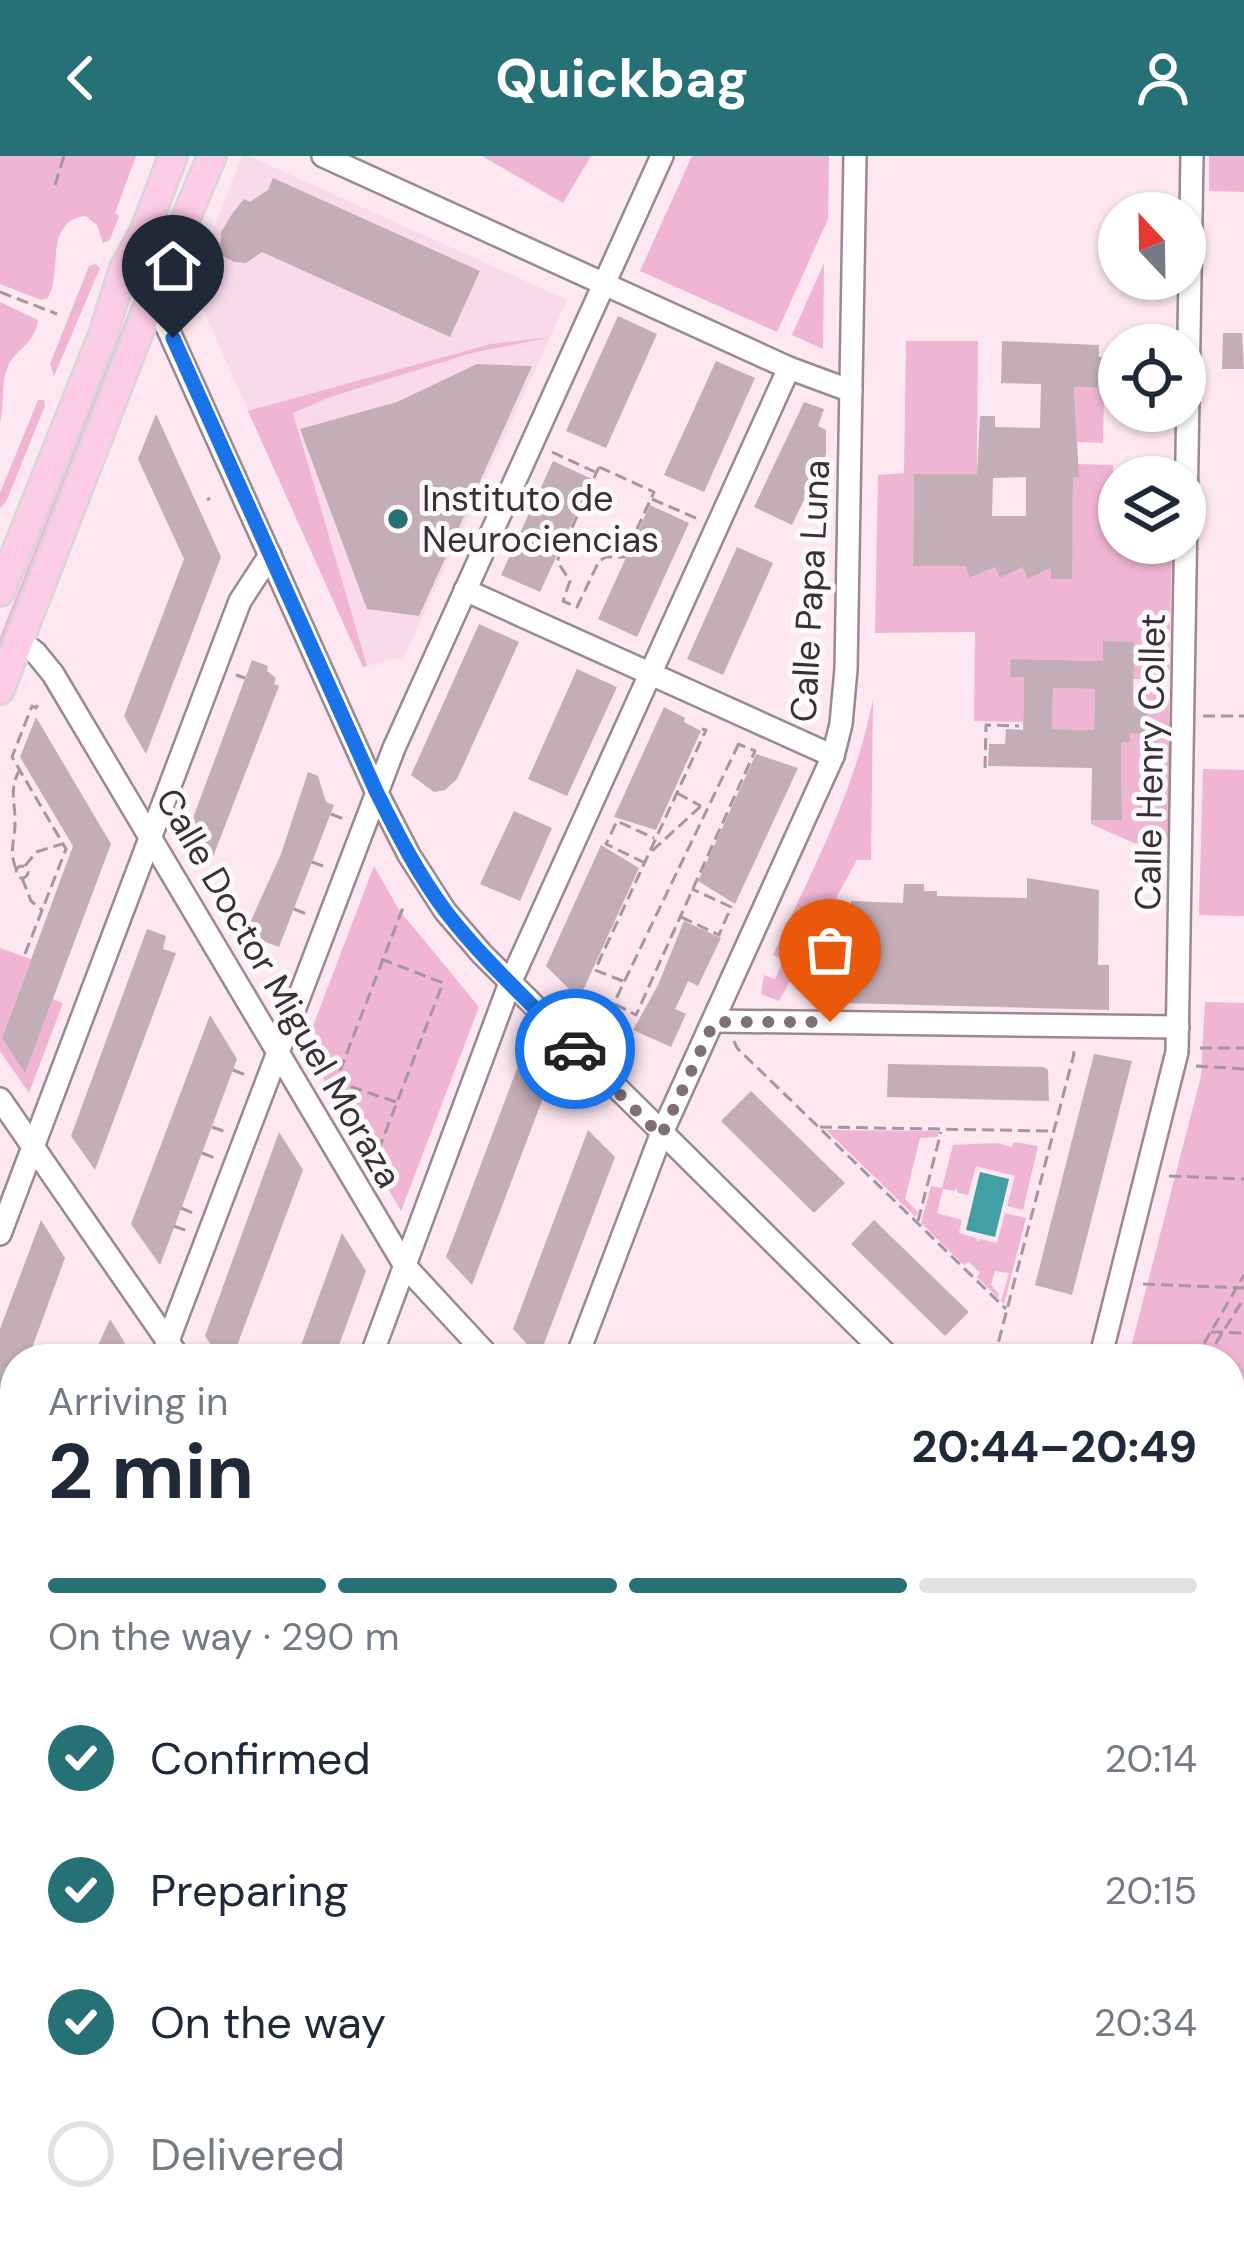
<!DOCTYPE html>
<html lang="en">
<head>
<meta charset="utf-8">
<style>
  :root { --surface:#fff; --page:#f2f2f3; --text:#1f2937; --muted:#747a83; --line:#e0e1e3; --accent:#267175 }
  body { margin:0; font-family:"DM Sans",sans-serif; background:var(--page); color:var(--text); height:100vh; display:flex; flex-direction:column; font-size:45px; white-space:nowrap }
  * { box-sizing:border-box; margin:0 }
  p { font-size:39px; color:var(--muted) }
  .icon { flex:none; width:66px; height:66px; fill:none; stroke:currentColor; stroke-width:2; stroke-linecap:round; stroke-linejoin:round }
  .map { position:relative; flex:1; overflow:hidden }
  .drawer { position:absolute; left:0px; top:1188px; width:1245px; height:903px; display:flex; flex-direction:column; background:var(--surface); border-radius:48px 48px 0 0; box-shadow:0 3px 9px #0004 }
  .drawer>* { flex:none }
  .needle { width:78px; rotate:338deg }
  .buttons { position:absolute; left:1098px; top:36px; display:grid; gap:24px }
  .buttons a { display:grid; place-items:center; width:108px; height:108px; border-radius:50%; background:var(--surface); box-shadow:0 3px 9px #0004; font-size:60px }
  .pin { position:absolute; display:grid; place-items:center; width:102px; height:102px; color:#fff; margin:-123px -51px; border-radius:50% 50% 50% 0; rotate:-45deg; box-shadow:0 0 12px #0007 }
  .pin .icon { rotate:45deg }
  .courier { position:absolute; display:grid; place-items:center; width:120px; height:120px; margin:-60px; border:9px solid #1a73e8; border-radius:50%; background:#fff; color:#222; box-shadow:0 3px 15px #0007 }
  .summary em { font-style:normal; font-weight:700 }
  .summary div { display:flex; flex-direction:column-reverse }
  .summary { display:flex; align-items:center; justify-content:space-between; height:204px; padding:0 48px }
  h1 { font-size:78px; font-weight:700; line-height:90px }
  .bar { display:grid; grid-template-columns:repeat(4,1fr); gap:18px 12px; align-content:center; height:144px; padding:0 48px }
  .bar i { height:15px; border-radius:9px; background:var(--line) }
  .bar .selected { background:var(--accent) }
  .bar p { grid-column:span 4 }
  ol { padding:0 48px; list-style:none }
  li { display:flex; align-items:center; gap:36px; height:132px }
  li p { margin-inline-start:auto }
  li .icon { padding:12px; border-radius:50%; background:var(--accent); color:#fff; stroke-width:4 }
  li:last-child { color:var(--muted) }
  li i { width:66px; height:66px; border:6px solid var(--line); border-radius:50% }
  header { display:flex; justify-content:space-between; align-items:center; height:156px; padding:0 48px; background:var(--accent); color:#fff; font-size:54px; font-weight:700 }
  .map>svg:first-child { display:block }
  .built { fill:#f8dae8 }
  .green { fill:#efb5d2 }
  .water { fill:#40a0a6 }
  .building { fill:#c3aeb8; fill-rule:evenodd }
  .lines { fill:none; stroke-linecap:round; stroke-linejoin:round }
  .minor-casing { stroke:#9c8892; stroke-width:26 }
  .major-casing { stroke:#d7d6d6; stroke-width:32 }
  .path { stroke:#a7969e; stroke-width:3; stroke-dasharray:12 6; stroke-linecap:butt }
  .minor { stroke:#fff; stroke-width:21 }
  .major { stroke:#fccbe5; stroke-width:27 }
  .done { stroke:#7e7076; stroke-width:12; stroke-dasharray:0 21.6 }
  .route { stroke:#1a73e8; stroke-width:15 }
  .poi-dot { fill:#267175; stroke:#fef9fc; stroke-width:4.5 }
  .labels { text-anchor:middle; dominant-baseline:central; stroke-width:10; stroke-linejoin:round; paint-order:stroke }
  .poi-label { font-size:36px; fill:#393034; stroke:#fef9fc; text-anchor:start }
  .street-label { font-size:36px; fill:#393034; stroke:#fef9fc }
</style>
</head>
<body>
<header><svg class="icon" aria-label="back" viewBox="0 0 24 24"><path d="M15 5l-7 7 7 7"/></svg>Quickbag<svg class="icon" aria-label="person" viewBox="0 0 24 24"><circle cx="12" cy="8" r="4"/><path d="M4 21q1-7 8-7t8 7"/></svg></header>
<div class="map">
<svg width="1244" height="2090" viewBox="0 0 1244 2090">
  <rect width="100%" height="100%" fill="#fde7f1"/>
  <path class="built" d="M242,0H249L567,144L402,505L396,502L363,511L192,129Z"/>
  <g class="green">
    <path d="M0,0H136L115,57L119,60L110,84L103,87L97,69L86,60C43,65 63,115 48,142L41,144L0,128Z"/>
    <path d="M482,0H591L563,47Z"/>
    <path d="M692,0H829L828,63L777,176L640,115Z"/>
    <path d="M1209,0H1244V36L1209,35Z"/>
    <path d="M824,107L823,193L792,179Z"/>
    <path d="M95,108L100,112L54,220L50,208L89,110Z"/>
    <path d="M136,137L139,149L0,505V481Z"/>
    <path d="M0,146L38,164C35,186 22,189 10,206C0,223 5,248 0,267Z"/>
    <path d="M551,181L472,197L330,241L293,257L367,510L363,511L248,255L491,188Z"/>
    <path d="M906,185H978L977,319L914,318L913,410H965L971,422L995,411L1000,422L1023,411L1051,412L1052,423H1071L1073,321L1078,322L1077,308L1113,309V326L1119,330V387H1172L1169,523H1133V486L1103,505L1012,503L1011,520L1024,521L1023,566L974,565L975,476L875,477L878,319L904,317Z"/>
    <path d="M1074,231L1104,232L1103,287L1077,286Z"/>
    <path d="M38,244H44L45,250L6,346L0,352V337Z"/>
    <path d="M1053,532L1095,533L1094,574L1052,573Z"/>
    <path d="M1133,536L1169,537V681L1159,690L1134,687L1091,668V664H1122L1121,586L1130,577H1147V553L1133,552Z"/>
    <path d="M873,543L871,704H857L779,845L761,838L764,819L775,823L783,804L773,799C811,716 856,634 873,543Z"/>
    <path d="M1203,613L1244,614V760L1199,759Z"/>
    <path d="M374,710L399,754L479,851L401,1055L305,891Z"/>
    <path d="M0,792L31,803L2,882L25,915L53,843L63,847L29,937L0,895Z"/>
    <path d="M1205,846L1244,847V1286L1230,1291V1203H1128L1201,920Z"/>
    <path d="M826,974L939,975L938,981L920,982L905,1043L918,1056L916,1061Z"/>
    <path d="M1014,986L1038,990L1023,1054L1007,1050L1015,1020L976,1010L968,1039L958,1037L956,1032L955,1035L943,1033L937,1057L962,1064L959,1077L976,1082L978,1086L980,1083L997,1087L1005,1057L1026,1062L1004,1148L1001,1145L1009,1117L995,1115L991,1129L999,1138L998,1142L977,1121L980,1117L969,1106L964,1109L921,1067L931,1030L942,1032L953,989L997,987L1012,991Z"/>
    <path d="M1244,1362V1957L1230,1964V1364Z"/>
    <path d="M0,1536L15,1555V2019L0,2041Z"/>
    <path d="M452,2076H536L547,2090H463Z"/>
    <path d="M572,2076H648L640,2090H583Z"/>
    <path d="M707,2076H1021L995,2090H700Z"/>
  </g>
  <g class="water">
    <path d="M980,1016L1009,1023L995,1081L966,1074Z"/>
    <path d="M1244,1957V2090H995L1021,2076H1230V1964Z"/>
  </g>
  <g class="building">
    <path d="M273,22L480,115L450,181L262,96L246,107L234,106L220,98L221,76L232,58L244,43L250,46L268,34Z"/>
    <path d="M618,160L657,178L606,292L566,275Z"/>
    <path d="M1223,177H1242L1244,213H1222Z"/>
    <path d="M1002,185L1099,189V201H1104V232L1074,231L1079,322L1073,321L1072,423H1051V412L1028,423L1023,411L1000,422L995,411L970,422L965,410H913L914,318H977L980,260H995V271L1040,272L1041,228L1001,227ZM1026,321V360H992L993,322Z"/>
    <path d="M716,205L755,222L704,336L664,319Z"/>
    <path d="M477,208L532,210L419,460L367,453L300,273L397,246Z"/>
    <path d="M804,246L824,253L818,270L826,274V298L792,369L754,351Z"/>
    <path d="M156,258L221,401L146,598L124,560L184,403L138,303Z"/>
    <path d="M553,305L592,323L540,436L501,419Z"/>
    <path d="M650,349L689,367L637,481L598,463Z"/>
    <path d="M737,391L773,407L723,519L687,503Z"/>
    <path d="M479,468L519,486L457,623L445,634L434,636L411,619Z"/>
    <path d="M1103,485L1134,486L1133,552H1147V578L1130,577V586H1121L1122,664H1091L1092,612L988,610L989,588H1005L1006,573L1023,574L1024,521H1010L1011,503L1103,505ZM1053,532L1095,533L1094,574L1052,573Z"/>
    <path d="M252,504L268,510L267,515L276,522L274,528L279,530L211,706L190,670Z"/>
    <path d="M577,513L617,531L567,640L528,623Z"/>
    <path d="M664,551L685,562L684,566L701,575L656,674L614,661Z"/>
    <path d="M36,561L111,688L25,917L2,882L73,690L20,601Z"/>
    <path d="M756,598L798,612L735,748L698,725Z"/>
    <path d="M308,616L318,620L326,646L334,649L279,791L255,782L257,775L248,771L281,698Z"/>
    <path d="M514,655L552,672L520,745L480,728Z"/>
    <path d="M601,689L639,712L579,843L546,810Z"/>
    <path d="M1027,722L1099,734L1098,809H1109V854L842,847L840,772L850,773L851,745L903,747L904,728H924V735H937V740L1027,742Z"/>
    <path d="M684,765L721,782L698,830L688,825L682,839L675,853L686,858L671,891L633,874L658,829Z"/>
    <path d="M147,773L166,780L163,793L176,797L95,1014L71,980Z"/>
    <path d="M210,859L237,903L160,1109L131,1068Z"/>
    <path d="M1094,898L1132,905L1072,1139L1035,1129Z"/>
    <path d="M521,902L548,929L472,1129L446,1101Z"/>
    <path d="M888,908L1043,911L1048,914L1049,945L887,941Z"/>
    <path d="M751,935L845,1027L814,1057L721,965Z"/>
    <path d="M588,974L615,1001L539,1201L513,1173Z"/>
    <path d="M279,976L303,1014L232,1203L216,1197L205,1180Z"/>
    <path d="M41,1064L65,1102L28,1203H15V1235L0,1270V1173Z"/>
    <path d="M874,1064L969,1156L945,1180L851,1088Z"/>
    <path d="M342,1077L366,1115L334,1203H296Z"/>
    <path d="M110,1163L135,1203H92Z"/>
  </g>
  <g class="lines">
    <defs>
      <g id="minor">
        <path d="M323,0L789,212L851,235"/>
        <path d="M153,140L376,635L409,699L445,755L482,798L891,1203"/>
        <path d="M465,434L833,600"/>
        <path d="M21,486L35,496L53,518L405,1110L491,1203"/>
        <path d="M714,865L1178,871"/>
        <path d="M0,943L180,1203"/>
        <path d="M0,1078L240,445L270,399"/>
        <path d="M161,1203L394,592L662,0"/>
        <path d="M370,1203L510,827L789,212"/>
        <path d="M576,1203L661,979L833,600L841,568L846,513L855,0"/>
        <path d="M1100,1203L1177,896L1192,0"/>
        <path d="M1230,1313L1244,1308"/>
        <path d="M0,1427L15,1446"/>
        <path d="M0,1490L15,1509"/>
        <path d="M187,2076L201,2090"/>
        <path d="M0,2082L15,2064"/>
        <path d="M230,2090L239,2076"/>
        <path d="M666,2090L674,2076"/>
      </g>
      <g id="major">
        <path d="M0,436L102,181L124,112L144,76L173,0"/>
        <path d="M0,534L153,140L212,0"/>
      </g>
    </defs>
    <use href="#minor" class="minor-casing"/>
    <use href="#major" class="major-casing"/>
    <g class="path">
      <path d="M55,29L64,0"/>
      <path d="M0,136L57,158"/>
      <path d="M552,296L595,316"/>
      <path d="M599,311L654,336L624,401H606L599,405L577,451L563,445L570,425L557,405Z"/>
      <path d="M652,343L698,363"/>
      <path d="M207,344L210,342"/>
      <path d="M236,519L245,522"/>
      <path d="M1203,560H1244"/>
      <path d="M985,612L986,569L1019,570"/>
      <path d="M677,637L701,650"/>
      <path d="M331,658L346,664"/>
      <path d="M652,695L701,650"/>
      <path d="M312,706L328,712"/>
      <path d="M645,707L606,688L617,665L654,682"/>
      <circle cx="22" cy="716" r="6"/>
      <path d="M25,710L36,696L62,688"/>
      <path d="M16,713C8,693 16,683 15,664C15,644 9,634 19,615"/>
      <path d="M22,722L31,745L42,754"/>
      <path d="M294,753L309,759"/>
      <path d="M681,761L719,779L731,751L692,733"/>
      <path d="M25,798L66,693L12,601L32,550L36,552L40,545"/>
      <path d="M623,825L595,814L706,574L702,573"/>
      <path d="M615,848L636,859L755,595L738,588"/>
      <path d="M601,874L741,583"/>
      <path d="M734,885L737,892L1006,1153"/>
      <path d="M1200,892H1244"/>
      <path d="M1196,910L1244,913"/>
      <path d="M233,914L248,920"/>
      <path d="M396,946L340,927L338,920L404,749"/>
      <path d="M212,971L226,976"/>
      <path d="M820,971L1051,975"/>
      <path d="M202,997L217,1003"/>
      <path d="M372,1011L443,827L381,803"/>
      <path d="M1169,1020L1244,1023"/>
      <path d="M181,1052L195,1058"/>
      <path d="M918,1065L941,976"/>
      <path d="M174,1070L190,1076"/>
      <path d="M1143,1128L1244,1132"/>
      <path d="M1211,1176L1244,1177"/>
      <path d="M994,1203L1074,898L1072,891"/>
      <path d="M1195,1203L1244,1119"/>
      <path d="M1206,1203L1244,1142"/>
      <path d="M1230,1468H1244"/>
      <path d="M1230,1611L1244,1608"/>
      <path d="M1230,1630L1244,1633"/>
      <path d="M0,1712L15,1689"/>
      <path d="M1230,1766H1244"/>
      <path d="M0,1845L15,1830"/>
      <path d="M1230,1903L1244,1894"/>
      <path d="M433,2076L444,2090"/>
      <path d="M553,2076L564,2090"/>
      <path d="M792,2076L795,2090"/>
      <path d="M277,2090L286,2076"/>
      <path d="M878,2090L922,2076"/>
    </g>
    <use href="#minor" class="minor"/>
    <use href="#major" class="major"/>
  </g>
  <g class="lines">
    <path class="done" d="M575,893L661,980L714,866H830"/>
    <path class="route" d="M173,182L376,635C397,677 418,719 447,757C485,806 532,848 575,893"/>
  </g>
  <circle class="poi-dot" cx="398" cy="363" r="12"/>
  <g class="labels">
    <g class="poi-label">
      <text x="422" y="342">Instituto de<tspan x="422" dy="41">Neurociencias</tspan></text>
    </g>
    <g class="street-label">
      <text transform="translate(810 435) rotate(-87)">Calle Papa Luna</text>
      <text transform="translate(1150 606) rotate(-89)">Calle Henry Collet</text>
      <text transform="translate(279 832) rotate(60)">Calle Doctor Miguel Moraza</text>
    </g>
  </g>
</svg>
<div class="buttons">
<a><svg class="needle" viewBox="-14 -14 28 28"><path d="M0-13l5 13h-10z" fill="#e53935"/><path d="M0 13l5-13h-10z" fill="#747a83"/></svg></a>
<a><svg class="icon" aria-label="locate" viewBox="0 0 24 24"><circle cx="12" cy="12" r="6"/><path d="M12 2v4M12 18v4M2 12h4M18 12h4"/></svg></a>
<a><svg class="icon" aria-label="layers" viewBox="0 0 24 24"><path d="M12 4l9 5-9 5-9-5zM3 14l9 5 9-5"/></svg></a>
</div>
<div class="pin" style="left:830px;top:866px;background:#ea580c"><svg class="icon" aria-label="bag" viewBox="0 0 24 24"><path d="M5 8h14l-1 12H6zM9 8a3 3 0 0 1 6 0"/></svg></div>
<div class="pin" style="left:173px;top:182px;background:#1f2937"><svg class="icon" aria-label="home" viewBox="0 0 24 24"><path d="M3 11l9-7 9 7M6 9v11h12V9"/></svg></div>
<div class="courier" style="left:575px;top:893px"><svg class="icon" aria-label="car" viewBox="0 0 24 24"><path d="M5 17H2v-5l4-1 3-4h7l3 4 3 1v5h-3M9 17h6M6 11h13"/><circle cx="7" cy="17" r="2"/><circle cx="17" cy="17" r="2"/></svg></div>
<section class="drawer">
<div class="summary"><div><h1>2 min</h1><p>Arriving in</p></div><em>20:44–20:49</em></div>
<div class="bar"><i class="selected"></i><i class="selected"></i><i class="selected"></i><i></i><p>On the way · 290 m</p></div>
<ol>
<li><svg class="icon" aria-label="check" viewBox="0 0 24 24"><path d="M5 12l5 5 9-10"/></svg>Confirmed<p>20:14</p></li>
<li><svg class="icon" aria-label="check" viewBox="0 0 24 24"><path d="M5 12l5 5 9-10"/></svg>Preparing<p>20:15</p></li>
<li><svg class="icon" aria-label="check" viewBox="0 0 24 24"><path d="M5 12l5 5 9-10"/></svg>On the way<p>20:34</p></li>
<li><i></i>Delivered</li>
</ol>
</section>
</div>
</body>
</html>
